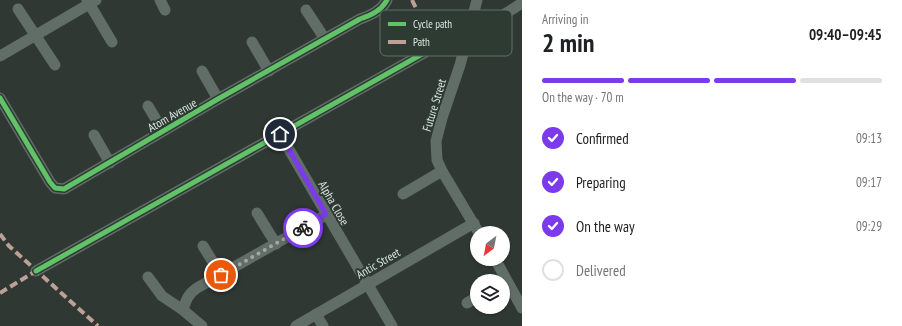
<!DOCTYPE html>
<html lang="en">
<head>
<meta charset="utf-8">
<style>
  :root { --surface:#fff; --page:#f2f2f2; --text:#202124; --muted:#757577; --line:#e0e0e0; --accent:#7c3aed }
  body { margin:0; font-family:"PT Sans Narrow",sans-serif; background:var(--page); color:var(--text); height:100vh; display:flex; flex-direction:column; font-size:15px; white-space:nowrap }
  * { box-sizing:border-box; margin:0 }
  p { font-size:13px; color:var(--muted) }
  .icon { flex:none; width:22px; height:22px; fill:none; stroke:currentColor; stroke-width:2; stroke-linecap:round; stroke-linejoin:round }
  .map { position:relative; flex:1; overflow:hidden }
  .drawer { display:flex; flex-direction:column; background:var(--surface); width:380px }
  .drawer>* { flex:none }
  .needle { width:26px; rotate:212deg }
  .controls { position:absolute; left:470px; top:226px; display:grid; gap:8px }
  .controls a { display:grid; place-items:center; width:40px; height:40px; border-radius:50%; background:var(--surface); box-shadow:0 1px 3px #0004; font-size:20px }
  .pin { position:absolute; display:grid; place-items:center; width:34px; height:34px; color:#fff; margin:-17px; border:2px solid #fff; border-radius:50%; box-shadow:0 1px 4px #0007 }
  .courier { position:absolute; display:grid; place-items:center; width:40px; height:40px; margin:-20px; border:3px solid #7c3aed; border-radius:50%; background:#fff; color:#222; box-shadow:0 1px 5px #0007 }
  .overview em { font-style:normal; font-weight:700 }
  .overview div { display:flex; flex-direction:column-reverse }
  .overview { display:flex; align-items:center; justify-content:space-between; height:68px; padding:0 20px }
  h1 { font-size:26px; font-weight:700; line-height:30px }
  .bar { display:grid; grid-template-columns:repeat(4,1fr); gap:6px 4px; align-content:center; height:48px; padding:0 20px }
  .bar i { height:5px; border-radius:3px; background:var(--line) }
  .bar .current { background:var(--accent) }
  .bar p { grid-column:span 4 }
  ol { padding:0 20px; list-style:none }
  li { display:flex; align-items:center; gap:12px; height:44px }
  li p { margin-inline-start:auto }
  li .icon { padding:4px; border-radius:50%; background:var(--accent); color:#fff; stroke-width:4 }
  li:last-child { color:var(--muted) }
  li i { width:22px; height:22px; border:2px solid var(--line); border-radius:50% }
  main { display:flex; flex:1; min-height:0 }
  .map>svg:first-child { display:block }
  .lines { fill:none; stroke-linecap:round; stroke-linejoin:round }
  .minor { stroke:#616d67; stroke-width:11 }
  .quiet { stroke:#bda197; stroke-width:4; stroke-dasharray:8 4; stroke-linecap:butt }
  .cycleway-casing { stroke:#2d3b33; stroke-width:8 }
  .cycleway { stroke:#61c268; stroke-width:5 }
  .done { stroke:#a0a8a4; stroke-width:4; stroke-dasharray:0 7.2 }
  .route { stroke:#7c3aed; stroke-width:5 }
  .labels { text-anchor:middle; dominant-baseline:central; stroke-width:4; stroke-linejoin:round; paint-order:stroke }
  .street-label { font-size:12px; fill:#dce5e0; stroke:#2d3b33 }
  .key { fill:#2d3b33; stroke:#626e67; stroke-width:1 }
  .key-label { font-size:11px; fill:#dce5e0 }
</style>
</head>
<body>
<main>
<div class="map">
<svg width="522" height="326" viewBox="0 0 522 326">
  <rect width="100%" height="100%" fill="#303834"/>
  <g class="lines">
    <g class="minor">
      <path d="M87,0L112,42"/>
      <path d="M160,0L165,10"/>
      <path d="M477,0L460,65L442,118L436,141L437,160L442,171L479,233"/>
      <path d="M18,9L55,65"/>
      <path d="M306,10L325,39"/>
      <path d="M466,39L522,3"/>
      <path d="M252,42L269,71"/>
      <path d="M0,56L96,0"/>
      <path d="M202,71L218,99"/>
      <path d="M0,98L50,182L55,188L64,189L218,99L360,19C371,15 381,11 387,0"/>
      <path d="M148,106L163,131"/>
      <path d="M280,134L392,326"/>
      <path d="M94,135L110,163"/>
      <path d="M403,194L442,171"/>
      <path d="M257,213L276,244"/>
      <path d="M203,246L221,275"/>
      <path d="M495,259L522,308"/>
      <path d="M36,271L424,53"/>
      <path d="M148,277L162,296L183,310L202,326"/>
      <path d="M467,303L477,297"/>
      <path d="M183,310C186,300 188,294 197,288L326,215"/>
      <path d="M316,314L323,326"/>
      <path d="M296,326L474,223"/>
    </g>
    <g class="quiet">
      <path d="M412,0L427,31L424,53"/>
      <path d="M0,234L9,246L98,326"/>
      <path d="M0,293L36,271"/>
    </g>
    <defs>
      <g id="cycleway">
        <path d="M0,98L50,182L55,188L64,189L218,99L360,19C371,15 381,11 387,0"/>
        <path d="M36,271L424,53"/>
      </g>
    </defs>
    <use href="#cycleway" class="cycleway-casing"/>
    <use href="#cycleway" class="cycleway"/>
  </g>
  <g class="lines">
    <path class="done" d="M221,275L303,228"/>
    <path class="route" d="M280,134L326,214L303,228"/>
  </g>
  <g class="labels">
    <g class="street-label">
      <text transform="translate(434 105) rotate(-73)">Future Street</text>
      <text transform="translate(172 115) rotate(-30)">Atom Avenue</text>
      <text transform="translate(334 203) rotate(60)">Alpha Close</text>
      <text transform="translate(378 263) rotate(-30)">Antic Street</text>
    </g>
  </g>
  <rect x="380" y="10" width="132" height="46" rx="6" class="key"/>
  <rect x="388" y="22" width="18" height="4" fill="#61c268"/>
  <rect x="388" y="40" width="18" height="4" fill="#bda197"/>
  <g class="key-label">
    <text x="413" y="28">Cycle path</text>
    <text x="413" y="46">Path</text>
  </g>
</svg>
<div class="controls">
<a><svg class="needle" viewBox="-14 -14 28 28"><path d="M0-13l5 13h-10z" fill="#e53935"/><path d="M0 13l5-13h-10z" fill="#757577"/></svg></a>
<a><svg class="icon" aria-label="layers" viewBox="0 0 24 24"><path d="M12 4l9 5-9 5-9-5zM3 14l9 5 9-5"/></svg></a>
</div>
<div class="pin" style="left:221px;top:275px;background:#ea580c"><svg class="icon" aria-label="bag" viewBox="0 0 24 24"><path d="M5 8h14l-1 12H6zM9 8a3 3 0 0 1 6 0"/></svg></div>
<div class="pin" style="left:280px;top:134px;background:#1f2937"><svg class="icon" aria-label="home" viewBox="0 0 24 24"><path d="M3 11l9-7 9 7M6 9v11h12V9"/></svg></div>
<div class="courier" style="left:303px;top:228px"><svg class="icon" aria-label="bike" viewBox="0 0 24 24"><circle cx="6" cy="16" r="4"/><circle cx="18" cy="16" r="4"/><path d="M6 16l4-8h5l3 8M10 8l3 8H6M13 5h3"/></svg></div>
</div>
<section class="drawer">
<div class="overview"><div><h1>2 min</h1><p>Arriving in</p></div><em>09:40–09:45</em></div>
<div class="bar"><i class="current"></i><i class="current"></i><i class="current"></i><i></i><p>On the way · 70 m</p></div>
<ol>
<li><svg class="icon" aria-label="check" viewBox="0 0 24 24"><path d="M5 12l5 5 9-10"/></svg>Confirmed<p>09:13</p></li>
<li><svg class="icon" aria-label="check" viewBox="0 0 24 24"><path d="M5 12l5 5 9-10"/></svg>Preparing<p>09:17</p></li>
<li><svg class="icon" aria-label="check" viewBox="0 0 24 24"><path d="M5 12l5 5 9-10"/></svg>On the way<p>09:29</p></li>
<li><i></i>Delivered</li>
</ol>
</section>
</main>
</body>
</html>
